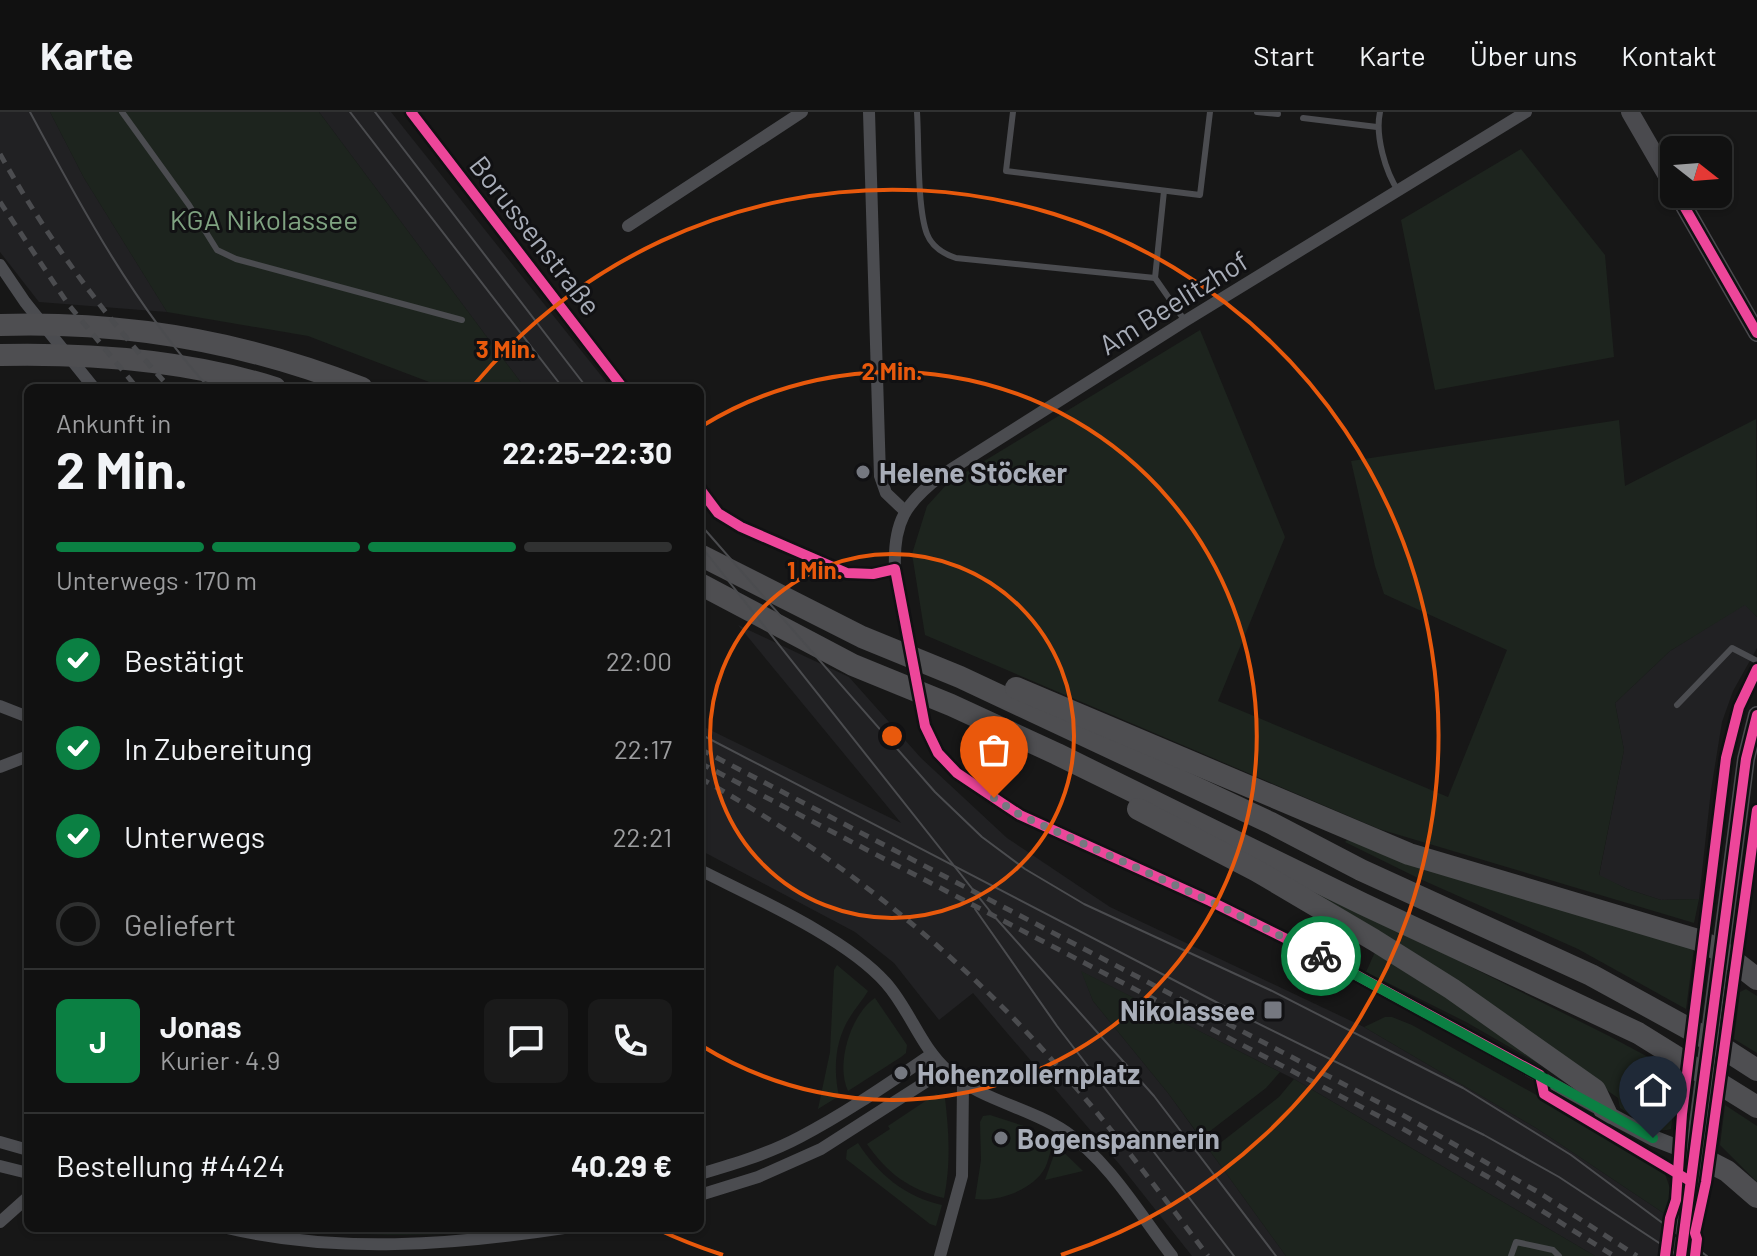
<!DOCTYPE html>
<html lang="de">
<head>
<meta charset="utf-8">
<style>
  :root { --surface:#111; --page:#1a1a1a; --text:#f1f3f6; --muted:#9c9d9f; --line:#303131; --accent:#0b8043 }
  body { margin:0; font-family:Barlow,sans-serif; background:var(--page); color:var(--text); height:100vh; display:flex; flex-direction:column; font-size:30px; white-space:nowrap }
  * { box-sizing:border-box; margin:0 }
  p { font-size:26px; color:var(--muted) }
  .icon { flex:none; width:44px; height:44px; fill:none; stroke:currentColor; stroke-width:2; stroke-linecap:round; stroke-linejoin:round }
  .map { position:relative; flex:1; overflow:hidden }
  .details { position:absolute; left:24px; top:272px; width:680px; height:848px; display:flex; flex-direction:column; background:var(--surface); border-radius:12px; box-shadow:0 2px 6px #0004,0 0 0 2px var(--line) }
  .details>* { flex:none }
  .needle { width:52px; rotate:107deg }
  .controls { position:absolute; left:1660px; top:24px; display:grid; gap:16px }
  .controls a { display:grid; place-items:center; width:72px; height:72px; border-radius:12px; background:var(--surface); box-shadow:0 2px 6px #0004,0 0 0 2px var(--line); font-size:40px }
  .pin { position:absolute; display:grid; place-items:center; width:68px; height:68px; color:#fff; margin:-82px -34px; border-radius:50% 50% 50% 0; rotate:-45deg; box-shadow:0 0 8px #0007 }
  .pin .icon { rotate:45deg }
  .courier { position:absolute; display:grid; place-items:center; width:80px; height:80px; margin:-40px; border:6px solid #0b8043; border-radius:50%; background:#fff; color:#222; box-shadow:0 2px 10px #0007 }
  .headline em { font-style:normal; font-weight:700 }
  .headline div { display:flex; flex-direction:column-reverse }
  .headline { display:flex; align-items:center; justify-content:space-between; height:136px; padding:0 32px }
  h1 { font-size:52px; font-weight:700; line-height:60px }
  .bar { display:grid; grid-template-columns:repeat(4,1fr); gap:12px 8px; align-content:center; height:96px; padding:0 32px }
  .bar i { height:10px; border-radius:6px; background:var(--line) }
  .bar .on { background:var(--accent) }
  .bar p { grid-column:span 4 }
  .line { display:flex; align-items:center; gap:20px; padding:0 32px; border-top:2px solid var(--line) }
  .line div { flex:1 }
  .round { display:grid; place-items:center; flex:none; width:84px; height:84px; border-radius:12px; background:var(--page) }
  ol { padding:0 32px; list-style:none }
  li { display:flex; align-items:center; gap:24px; height:88px }
  li p { margin-inline-start:auto }
  li .icon { padding:8px; border-radius:50%; background:var(--accent); color:#fff; stroke-width:4 }
  li:last-child { color:var(--muted) }
  li i { width:44px; height:44px; border:4px solid var(--line); border-radius:50% }
  header { display:flex; align-items:center; gap:48px; box-sizing:border-box; height:112px; padding:0 40px; background:var(--surface); border-bottom:2px solid var(--line) }
  header strong { font-size:38px }
  nav { display:flex; gap:44px; margin-inline-start:auto; font-size:28px }
  .map>svg:first-child { display:block }
  .built { fill:#212123 }
  .green { fill:#1d241e }
  .lines { fill:none; stroke-linecap:round; stroke-linejoin:round }
  .secondary-tunnel { stroke:#343537; stroke-width:18; stroke-dasharray:18 9; stroke-linecap:butt }
  .service { stroke:#4b4c50; stroke-width:6 }
  .minor { stroke:#4b4c50; stroke-width:12 }
  .tertiary { stroke:#4b4c50; stroke-width:16 }
  .secondary { stroke:#4a4a4e; stroke-width:18 }
  .motorway { stroke:#4e4e51; stroke-width:22 }
  .tram { stroke:#4b4c4f; stroke-width:2 }
  .rail { stroke:#4b4c4f; stroke-width:5; stroke-dasharray:10 8; stroke-linecap:butt }
  .cycleway-casing { stroke:#111113; stroke-width:15 }
  .cycleway { stroke:#ed469a; stroke-width:10 }
  .done { stroke:#757880; stroke-width:8; stroke-dasharray:0 14.4 }
  .route { stroke:#0b8043; stroke-width:10 }
  .ring { fill:none; stroke:#e8590c; stroke-width:4 }
  .poi-dot { fill:#757880; stroke:#111113; stroke-width:3 }
  .labels { text-anchor:middle; dominant-baseline:central; stroke-width:6; stroke-linejoin:round; paint-order:stroke }
  .park-label { font-size:28px; fill:#7fa381; stroke:#111113 }
  .street-label { font-size:28px; fill:#a8adb8; stroke:#111113 }
  .poi-label { font-size:28px; font-weight:bold; fill:#a8adb8; stroke:#111113; text-anchor:start }
  .centre { fill:#e8590c; stroke:#111113; stroke-width:4 }
  .ring-label { font-size:24px; text-anchor:middle; font-weight:bold; fill:#e8590c; stroke:#111113; stroke-width:6; stroke-linejoin:round; paint-order:stroke }
</style>
</head>
<body>
<header>
<strong>Karte</strong>
<nav><a>Start</a><a>Karte</a><a>Über uns</a><a>Kontakt</a></nav>
</header>
<div class="map">
<svg width="1757" height="1144" viewBox="0 0 1757 1144">
  <rect width="100%" height="100%" fill="#171717"/>
  <g class="built">
    <path d="M0,0H50L84,66L167,200L39,190L0,140Z"/>
    <path d="M319,0H391L611,276H525Z"/>
    <path d="M1745,492L1757,505V536L1733,579L1722,610L1711,678L1699,787L1661,788L1627,777L1599,764L1624,638L1615,591L1670,539Z"/>
    <path d="M738,513L849,565L921,646L1007,726L1110,795L1364,915L1536,1016L1668,1104L1663,1144H1595L1294,967L1082,860L1093,889L1168,981L1286,1144H1192L1120,1053L973,881L939,908L894,851L855,820L700,738V613L901,711Z"/>
  </g>
  <g class="green">
    <path d="M50,0H319L525,276H445L308,224L167,200L84,66Z"/>
    <path d="M1521,37L1605,143L1614,245L1435,278L1401,108Z"/>
    <path d="M1200,218L1285,425L1218,589L1448,685L1507,538L1384,482L1375,454L1351,349L1619,308L1625,374L1756,307L1757,505L1745,493L1670,539L1615,591L1624,638L1599,763L1627,777L1661,788L1699,787L1694,811L1379,717L925,523L912,442L927,394L948,371Z"/>
    <path d="M1347,728L1694,836L1686,897L1578,837L1420,767L1345,730Z"/>
    <path d="M1251,745L1609,924L1678,961L1671,1017C1651,1023 1635,1005 1620,996L1618,986L1504,905Z"/>
    <path d="M1375,840L1427,871L1548,957L1466,910L1366,860Z"/>
    <path d="M837,853L868,879C863,888 855,896 850,905C835,928 833,958 839,984L818,997L830,940L834,858Z"/>
    <path d="M1081,859L1280,960L1266,976L1201,1026L1168,981L1093,889Z"/>
    <path d="M1746,877L1757,884V941L1734,927L1740,880Z"/>
    <path d="M875,886L907,933L906,941L901,945L848,979C835,952 851,902 875,886Z"/>
    <path d="M1385,905H1392L1412,913L1563,998L1651,1051L1665,1062L1671,1079L1668,1104L1536,1016L1364,915Z"/>
    <path d="M1294,967L1595,1144H1286L1210,1039L1279,985Z"/>
    <path d="M936,982L945,986C949,1021 951,1052 944,1086C910,1078 887,1061 867,1032L890,1017L888,1014Z"/>
    <path d="M1725,993L1757,1014V1070L1720,1033Z"/>
    <path d="M990,1003L1027,1015L1053,1031C1050,1039 1049,1048 1045,1056C1033,1078 998,1090 975,1087L981,1048L980,1010L983,1004Z"/>
    <path d="M858,1031C878,1062 905,1085 942,1093L936,1114L930,1112L846,1047L847,1038Z"/>
    <path d="M1057,1034L1083,1059L1045,1068Z"/>
    <path d="M271,1116H504L502,1118C424,1126 349,1123 271,1116Z"/>
  </g>
  <g class="lines">
    <path class="secondary-tunnel" d="M1681,1144L1684,1118"/>
    <g class="service">
      <path d="M122,0L189,93L217,138L236,147L462,208"/>
      <path d="M917,0C919,31 917,96 927,122C932,135 944,142 956,146L1155,166"/>
      <path d="M1013,0L1006,59L1200,83L1210,0"/>
      <path d="M1257,0L1278,2"/>
      <path d="M1380,0C1375,23 1385,60 1399,80"/>
      <path d="M1303,6L1377,15"/>
      <path d="M1164,79L1155,166L1185,209"/>
      <path d="M1677,593L1732,536L1757,549"/>
      <path d="M1511,1144L1516,1130L1553,1138L1559,1144"/>
    </g>
    <g class="minor">
      <path d="M411,0L623,276"/>
      <path d="M869,0L880,364L886,381L905,399"/>
      <path d="M1526,0L1185,209L942,363C905,391 893,410 895,457L925,614L938,641L957,661L1020,703L1210,789L1325,846L1604,1000"/>
      <path d="M628,114L802,0"/>
      <path d="M0,153L25,190L94,276"/>
      <path d="M700,377L718,401L741,415L847,461L873,462L895,457"/>
      <path d="M0,594L28,605"/>
      <path d="M0,655L28,644"/>
      <path d="M700,758C755,786 845,825 886,871C910,898 921,936 948,959C982,989 1029,995 1066,1020C1110,1050 1140,1103 1172,1144"/>
      <path d="M0,1030L28,1038"/>
      <path d="M0,1054L28,1061"/>
      <path d="M700,1062C734,1052 768,1042 800,1025C846,1001 889,971 932,942"/>
      <path d="M700,1083L758,1065L821,1037L946,957"/>
      <path d="M0,1110L28,1085"/>
      <path d="M227,1116C337,1142 453,1133 564,1116"/>
      <path d="M940,1144L962,1064L963,971"/>
    </g>
    <path class="tertiary" d="M1606,1001L1653,1026L1694,1042"/>
    <g class="secondary">
      <path d="M1630,0L1674,76"/>
      <path d="M1677,82L1757,221"/>
      <path d="M1684,1118L1746,647L1757,603"/>
    </g>
    <g class="motorway">
      <path d="M0,213C124,209 246,230 362,276"/>
      <path d="M0,243C92,241 187,248 275,276"/>
      <path d="M700,443L862,525L960,565L1271,711L1361,758L1591,863L1715,931L1757,958"/>
      <path d="M700,472L853,553L951,593L1057,642L1363,792L1638,921L1757,995"/>
      <path d="M1016,576L1409,742L1698,828L1721,839L1757,867"/>
      <path d="M1138,697L1257,759L1374,828L1452,877L1595,978L1606,1001"/>
      <path d="M1694,1042L1727,1059L1757,1085"/>
    </g>
    <g class="tram">
      <path d="M30,0C82,97 135,194 209,276"/>
      <path d="M350,0L563,276"/>
      <path d="M375,0L587,276"/>
      <path d="M700,412L935,680L982,725L1025,757L1084,792L1270,878L1463,976L1571,1043L1707,1144"/>
      <path d="M700,433L993,803L1154,984L1276,1144"/>
      <path d="M700,622L1241,903L1484,1023L1559,1065L1679,1144"/>
      <path d="M975,797L1057,914L1234,1144"/>
    </g>
    <g class="rail">
      <path d="M0,42C47,126 105,205 170,276"/>
      <path d="M0,90L68,192L137,276"/>
      <path d="M700,637L1401,1002L1538,1080L1637,1144"/>
      <path d="M700,651L1396,1013L1488,1065L1614,1144"/>
      <path d="M700,666C823,735 937,823 1033,927C1096,995 1152,1070 1208,1144"/>
    </g>
    <defs>
      <g id="cycleway">
        <path d="M411,0L623,276"/>
        <path d="M1677,82L1757,221"/>
        <path d="M700,377L718,401L741,415L847,461L873,462L895,457L925,614L938,641L957,661L1020,703L1210,789L1325,846L1540,963L1544,982L1690,1069"/>
        <path d="M1665,1144L1670,1106L1676,1088L1682,1002L1726,646L1739,595L1757,557"/>
        <path d="M1681,1144L1746,647L1757,603"/>
        <path d="M1695,1144L1697,1127L1695,1121L1706,1070L1757,698"/>
      </g>
    </defs>
    <use href="#cycleway" class="cycleway-casing"/>
    <use href="#cycleway" class="cycleway"/>
  </g>
  <g class="lines">
    <path class="done" d="M994,686L1020,703L1210,789L1321,844"/>
    <path class="route" d="M1321,844L1653,1026"/>
  </g>
  <g class="ring">
    <circle cx="892" cy="624" r="182"/>
    <path d="M702 314A364 364 0 1 1 702 934"/>
    <path d="M723 1143A546 546 0 0 1 657 1117M474 273A546 546 0 1 1 1061 1143"/>
  </g>
  <g class="poi-dot">
    <circle cx="863" cy="360" r="8"/>
    <rect x="1263" y="888" width="20" height="20" rx="4"/>
    <circle cx="901" cy="961" r="8"/>
    <circle cx="1001" cy="1026" r="8"/>
  </g>
  <g class="labels">
    <g class="park-label">
      <text x="264" y="107">KGA Nikolassee</text>
    </g>
    <g class="street-label">
      <text transform="translate(536 123) rotate(52)">Borussenstraße</text>
      <text transform="translate(1173 190) rotate(-32)">Am Beelitzhof</text>
    </g>
    <g class="poi-label">
      <text x="879" y="360">Helene Stöcker</text>
      <text x="1255" y="898" text-anchor="end">Nikolassee</text>
      <text x="917" y="961">Hohenzollernplatz</text>
      <text x="1017" y="1026">Bogenspannerin</text>
    </g>
  </g>
  <circle cx="892" cy="624" r="12" class="centre"/>
  <g class="ring-label">
    <text x="506" y="246">3 Min.</text>
    <text x="892" y="268">2 Min.</text>
    <text x="815" y="467">1 Min.</text>
  </g>
</svg>
<div class="controls">
<a><svg class="needle" viewBox="-14 -14 28 28"><path d="M0-13l5 13h-10z" fill="#e53935"/><path d="M0 13l5-13h-10z" fill="#9c9d9f"/></svg></a>
</div>
<div class="pin" style="left:994px;top:686px;background:#ea580c"><svg class="icon" aria-label="bag" viewBox="0 0 24 24"><path d="M5 8h14l-1 12H6zM9 8a3 3 0 0 1 6 0"/></svg></div>
<div class="pin" style="left:1653px;top:1026px;background:#1f2937"><svg class="icon" aria-label="home" viewBox="0 0 24 24"><path d="M3 11l9-7 9 7M6 9v11h12V9"/></svg></div>
<div class="courier" style="left:1321px;top:844px"><svg class="icon" aria-label="bike" viewBox="0 0 24 24"><circle cx="6" cy="16" r="4"/><circle cx="18" cy="16" r="4"/><path d="M6 16l4-8h5l3 8M10 8l3 8H6M13 5h3"/></svg></div>
<section class="details">
<div class="headline"><div><h1>2 Min.</h1><p>Ankunft in</p></div><em>22:25–22:30</em></div>
<div class="bar"><i class="on"></i><i class="on"></i><i class="on"></i><i></i><p>Unterwegs · 170 m</p></div>
<ol>
<li><svg class="icon" aria-label="check" viewBox="0 0 24 24"><path d="M5 12l5 5 9-10"/></svg>Bestätigt<p>22:00</p></li>
<li><svg class="icon" aria-label="check" viewBox="0 0 24 24"><path d="M5 12l5 5 9-10"/></svg>In Zubereitung<p>22:17</p></li>
<li><svg class="icon" aria-label="check" viewBox="0 0 24 24"><path d="M5 12l5 5 9-10"/></svg>Unterwegs<p>22:21</p></li>
<li><i></i>Geliefert</li>
</ol>
<div class="line" style="height:144px"><b class="round" style="background:var(--accent);color:#fff">J</b><div><b>Jonas</b><p>Kurier · 4.9</p></div><a class="round"><svg class="icon" aria-label="chat" viewBox="0 0 24 24"><path d="M4 5h16v11H9l-5 4z"/></svg></a><a class="round"><svg class="icon" aria-label="phone" viewBox="0 0 24 24"><path d="M5 4h4l2 5-3 2q2 4 5 5l2-3 5 2v4C11 20 4 13 5 4z"/></svg></a></div>
<div class="line" style="height:104px"><div>Bestellung #4424</div><b>40.29 €</b></div>
</section>
</div>
</body>
</html>
